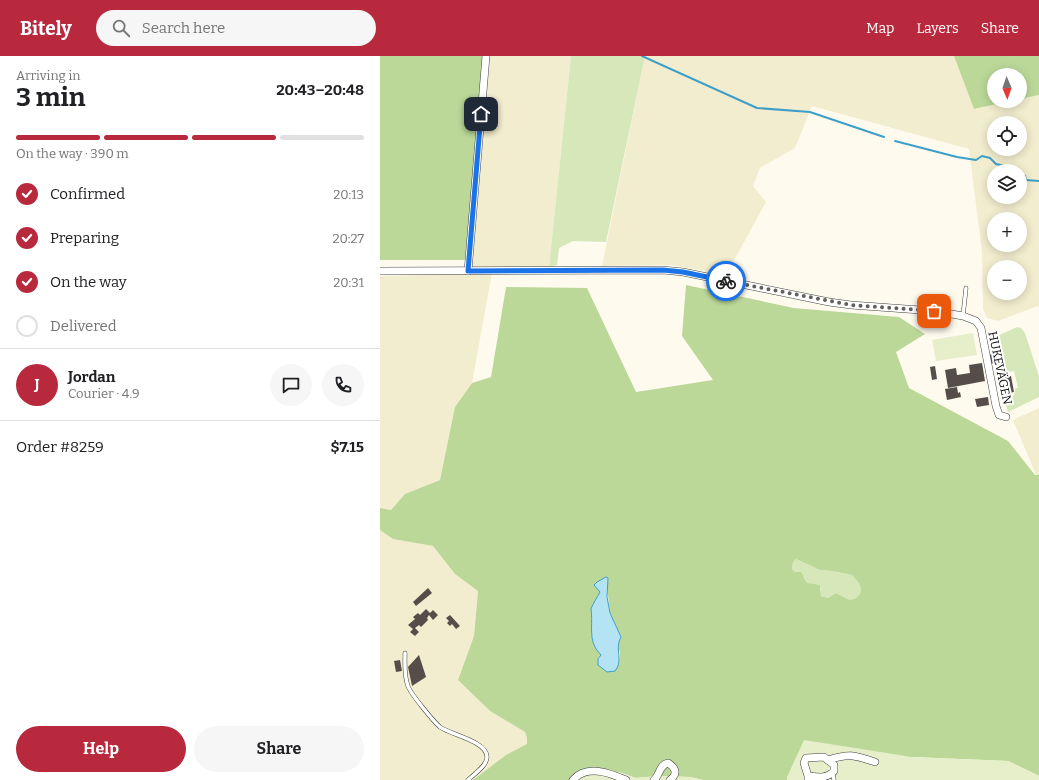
<!DOCTYPE html>
<html lang="en">
<head>
<meta charset="utf-8">
<style>
  :root { --surface:#fff; --page:#f6f6f6; --text:#202124; --muted:#757577; --line:#e0e0e0; --accent:#b9293e }
  body { margin:0; font-family:Bitter,serif; background:var(--page); color:var(--text); height:100vh; display:flex; flex-direction:column; font-size:15px; white-space:nowrap }
  * { box-sizing:border-box; margin:0 }
  p { font-size:13px; color:var(--muted) }
  .icon { flex:none; width:22px; height:22px; fill:none; stroke:currentColor; stroke-width:2; stroke-linecap:round; stroke-linejoin:round }
  .map { position:relative; flex:1; overflow:hidden }
  .details { display:flex; flex-direction:column; background:var(--surface); width:380px }
  .details>* { flex:none }
  .needle { width:26px; rotate:178deg }
  .buttons { position:absolute; left:607px; top:12px; display:grid; gap:8px }
  .buttons a { display:grid; place-items:center; width:40px; height:40px; border-radius:50%; background:var(--surface); box-shadow:0 2px 10px #0003; font-size:20px }
  .pin { position:absolute; display:grid; place-items:center; width:34px; height:34px; color:#fff; margin:-17px; border-radius:8px; box-shadow:0 2px 6px #0006 }
  .courier { position:absolute; display:grid; place-items:center; width:40px; height:40px; margin:-20px; border:3px solid #1a73e8; border-radius:50%; background:#fff; color:#222; box-shadow:0 1px 5px #0007 }
  .headline em { font-style:normal; font-weight:700 }
  .headline div { display:flex; flex-direction:column-reverse }
  .headline { display:flex; align-items:center; justify-content:space-between; height:68px; padding:0 16px }
  h1 { font-size:26px; font-weight:700; line-height:30px }
  .bar { display:grid; grid-template-columns:repeat(4,1fr); gap:6px 4px; align-content:center; height:48px; padding:0 16px }
  .bar i { height:5px; border-radius:3px; background:var(--line) }
  .bar .current { background:var(--accent) }
  .bar p { grid-column:span 4 }
  .line { display:flex; align-items:center; gap:10px; padding:0 16px; border-top:1px solid var(--line) }
  .line div { flex:1 }
  .round { display:grid; place-items:center; flex:none; width:42px; height:42px; border-radius:21px; background:var(--page) }
  ol { padding:0 16px; list-style:none }
  li { display:flex; align-items:center; gap:12px; height:44px }
  li p { margin-inline-start:auto }
  li .icon { padding:4px; border-radius:50%; background:var(--accent); color:#fff; stroke-width:4 }
  li:last-child { color:var(--muted) }
  li i { width:22px; height:22px; border:2px solid var(--line); border-radius:50% }
  .action { display:flex; gap:8px; margin-top:auto; padding:8px 16px }
  .action a { flex:1; height:46px; border-radius:24px; background:var(--accent); color:#fff; font-size:16px; font-weight:700; line-height:46px; text-align:center }
  .action a+a { background:var(--page); color:var(--text) }
  header { display:flex; align-items:center; gap:24px; box-sizing:border-box; height:56px; padding:0 20px; background:var(--accent); color:#fff }
  header strong { font-size:19px }
  nav { display:flex; gap:22px; margin-inline-start:auto; font-size:14px }
  .search { width:280px; height:36px; background:var(--page); display:flex; align-items:center; gap:10px; box-sizing:border-box; padding:0 14px; border-radius:22px; color:var(--muted); font-size:15px }
  main { display:flex; flex:1; min-height:0 }
  .map>svg:first-child { display:block }
  .farmland { fill:#f3edcf; fill-rule:evenodd }
  .green { fill:#d6e8b9 }
  .forest { fill:#bbd898; fill-rule:evenodd }
  .pitch { fill:#e6efca }
  .water { fill:#b4e3f4; stroke:#3d9fc9 }
  .lines { fill:none; stroke-linecap:round; stroke-linejoin:round }
  .stream { stroke:#3d9fc9; stroke-width:2 }
  .building { fill:#564d4a }
  .lane-casing { stroke:#404040; stroke-width:4.5 }
  .street-casing { stroke:#404040; stroke-width:8 }
  .lane { stroke:#fff; stroke-width:3.5 }
  .street { stroke:#fff; stroke-width:7 }
  .done { stroke:#61605c; stroke-width:4; stroke-dasharray:0 7.2 }
  .route { stroke:#1a73e8; stroke-width:5 }
  .labels { text-anchor:middle; dominant-baseline:central; stroke-width:4; stroke-linejoin:round; paint-order:stroke }
  .street-label { font-size:12px; fill:#0d0d0d; stroke:#fff }
</style>
</head>
<body>
<header>
<strong>Bitely</strong>
<div class="search"><svg class="icon" aria-label="search" viewBox="0 0 24 24"><circle cx="10" cy="10" r="6"/><path d="M15 15l6 6"/></svg>Search here</div>
<nav><a>Map</a><a>Layers</a><a>Share</a></nav>
</header>
<main>
<section class="details">
<div class="headline"><div><h1>3 min</h1><p>Arriving in</p></div><em>20:43–20:48</em></div>
<div class="bar"><i class="current"></i><i class="current"></i><i class="current"></i><i></i><p>On the way · 390 m</p></div>
<ol>
<li><svg class="icon" aria-label="check" viewBox="0 0 24 24"><path d="M5 12l5 5 9-10"/></svg>Confirmed<p>20:13</p></li>
<li><svg class="icon" aria-label="check" viewBox="0 0 24 24"><path d="M5 12l5 5 9-10"/></svg>Preparing<p>20:27</p></li>
<li><svg class="icon" aria-label="check" viewBox="0 0 24 24"><path d="M5 12l5 5 9-10"/></svg>On the way<p>20:31</p></li>
<li><i></i>Delivered</li>
</ol>
<div class="line" style="height:72px"><b class="round" style="background:var(--accent);color:#fff">J</b><div><b>Jordan</b><p>Courier · 4.9</p></div><a class="round"><svg class="icon" aria-label="chat" viewBox="0 0 24 24"><path d="M4 5h16v11H9l-5 4z"/></svg></a><a class="round"><svg class="icon" aria-label="phone" viewBox="0 0 24 24"><path d="M5 4h4l2 5-3 2q2 4 5 5l2-3 5 2v4C11 20 4 13 5 4z"/></svg></a></div>
<div class="line" style="height:52px"><div>Order #8259</div><b>$7.15</b></div>
<div class="action"><a>Help</a><a>Share</a></div>
</section>
<div class="map">
<svg width="659" height="724" viewBox="0 0 659 724">
  <rect width="100%" height="100%" fill="#fefaee"/>
  <g class="farmland">
    <path d="M110,0H191L169,211H113L92,327L75,351L60,424L25,438L11,454L0,452V220L91,218Z"/>
    <path d="M265,0H574L595,53L631,45H640V43L659,39V252L658,250L618,265L607,262L603,253L602,196L589,93L432,50L415,92L380,112L373,130L386,146L346,219L291,209L222,210ZM614,67H640V93H614ZM614,115H640V141H614ZM614,163H640V189H614ZM614,211H640V237H614Z"/>
    <path d="M659,352V419H656L633,364Z"/>
    <path d="M0,474L13,483L53,490L75,518L98,535L94,580L78,624L110,655L145,676L147,682V689L126,699L93,724H0Z"/>
  </g>
  <g class="green">
    <path d="M191,0H265L226,186L193,185L179,192L177,209L169,211Z"/>
    <path d="M637,271L641,272L645,277L659,320V341L628,356L626,349H627V345C632,342 636,339 635,332H638L634,315L621,318L613,282Z"/>
    <path d="M416,503L440,514L452,515L472,519L479,526L481,532L480,538L476,542L470,544L456,537L448,542L441,540V532L427,527L424,521L415,516L412,513L413,505Z"/>
  </g>
  <g class="forest">
    <path d="M0,0H104L85,204H0Z"/>
    <path d="M574,0H659V39L640,43V19H614V45H631L594,53Z"/>
    <path d="M306,229L414,252L519,261L545,278L516,296L529,332L628,385L655,419H659V720L628,705L532,701L407,721V724H323L310,721L279,720L256,722L239,716L193,724H93L126,699L147,688V682L145,676L110,655L78,624L94,580L98,535L75,518L53,490L13,483L0,474V452L11,454L25,438L60,424L75,351L92,327L111,321L126,231L207,232L256,336L333,324L302,280ZM416,503L440,514L452,515L472,519L479,527L481,532L480,538L476,542L470,544L456,537L448,542L441,540L440,529L427,527L421,516H415L412,513L413,506ZM226,521L230,557L241,581L238,588L240,598L239,609L227,616L218,609V602L221,599C219,596 216,594 215,591C209,580 212,562 212,549L215,547L220,536L214,529L217,526Z"/>
  </g>
  <g class="pitch">
    <path d="M593,277L597,299L556,305L552,284Z"/>
    <path d="M424,684L532,701L628,705L659,720V724H407V721Z"/>
    <path d="M224,713L256,722L279,720L310,721L323,724H193Z"/>
  </g>
  <path class="water" d="M226,521L228,522L227,541L230,557L241,581C234,592 244,605 235,615L227,616L218,609V603L221,599C219,596 216,594 215,591C209,580 213,565 211,553C213,547 217,542 220,536L214,529L217,526Z"/>
  <g class="lines">
    <g class="stream">
      <path d="M262,0L377,52L430,56L504,81"/>
      <path d="M515,85L577,101L596,104L602,100L610,102L616,108L625,110L632,115"/>
      <path d="M640,118L645,120L646,124L659,125"/>
    </g>
  </g>
  <g class="building">
    <path d="M616,297L618,306L611,308L609,299Z"/>
    <path d="M602,307L605,325L568,332L565,314L576,312L577,319L590,317L589,309Z"/>
    <path d="M555,310L557,323L552,324L550,311Z"/>
    <path d="M631,320L634,336L629,337L630,341L627,342L625,334L624,335L623,330L621,331V322Z"/>
    <path d="M577,331L578,337L580,336L581,341L567,344L565,333Z"/>
    <path d="M608,341L609,349L597,351L595,343Z"/>
    <path d="M48,532L52,537L36,550L33,546Z"/>
    <path d="M46,553L50,557L53,554L58,559L53,564L49,559L47,562L48,564L41,571L39,569L35,572L39,576L35,580L30,576L33,573L28,569L35,563L33,561L38,557L40,559Z"/>
    <path d="M70,559L80,570L76,573L72,568L70,570L67,567L69,565L66,562Z"/>
    <path d="M39,599L46,621L32,630L28,611Z"/>
    <path d="M20,604L22,615L16,616L14,605Z"/>
  </g>
  <g class="lines">
    <defs>
      <g id="lane">
        <path d="M583,260L586,232"/>
        <path d="M25,597C25,608 24,620 28,630C30,637 54,666 60,671C71,679 107,685 107,701C107,710 94,718 88,724"/>
        <path d="M453,717L454,724"/>
      </g>
      <g id="street">
        <path d="M0,215L283,214L303,216L449,246L471,249L554,255L583,260L596,265L601,272L616,350L619,359L626,361"/>
        <path d="M88,215L106,0"/>
        <path d="M448,704C469,697 474,699 495,706"/>
        <path d="M193,724C207,708 230,717 246,724"/>
        <path d="M274,724C280,719 279,709 288,707C296,712 298,718 290,724"/>
        <path d="M428,724V720L424,707L426,702L444,701L454,709V715C447,723 438,721 428,720"/>
      </g>
    </defs>
    <use href="#lane" class="lane-casing"/>
    <use href="#street" class="street-casing"/>
    <use href="#lane" class="lane"/>
    <use href="#street" class="street"/>
  </g>
  <g class="lines">
    <path class="done" d="M346,225L471,249L554,255"/>
    <path class="route" d="M101,58L88,215L283,214L303,216L346,225"/>
  </g>
  <g class="labels">
    <g class="street-label">
      <text transform="translate(620 312) rotate(78)">HUKEVÄGEN</text>
    </g>
  </g>
</svg>
<div class="buttons">
<a><svg class="needle" viewBox="-14 -14 28 28"><path d="M0-13l5 13h-10z" fill="#e53935"/><path d="M0 13l5-13h-10z" fill="#757577"/></svg></a>
<a><svg class="icon" aria-label="locate" viewBox="0 0 24 24"><circle cx="12" cy="12" r="6"/><path d="M12 2v4M12 18v4M2 12h4M18 12h4"/></svg></a>
<a><svg class="icon" aria-label="layers" viewBox="0 0 24 24"><path d="M12 4l9 5-9 5-9-5zM3 14l9 5 9-5"/></svg></a>
<a>+</a>
<a>−</a>
</div>
<div class="pin" style="left:554px;top:255px;background:#ea580c"><svg class="icon" aria-label="bag" viewBox="0 0 24 24"><path d="M5 8h14l-1 12H6zM9 8a3 3 0 0 1 6 0"/></svg></div>
<div class="pin" style="left:101px;top:58px;background:#1f2937"><svg class="icon" aria-label="home" viewBox="0 0 24 24"><path d="M3 11l9-7 9 7M6 9v11h12V9"/></svg></div>
<div class="courier" style="left:346px;top:225px"><svg class="icon" aria-label="bike" viewBox="0 0 24 24"><circle cx="6" cy="16" r="4"/><circle cx="18" cy="16" r="4"/><path d="M6 16l4-8h5l3 8M10 8l3 8H6M13 5h3"/></svg></div>
</div>
</main>
</body>
</html>
